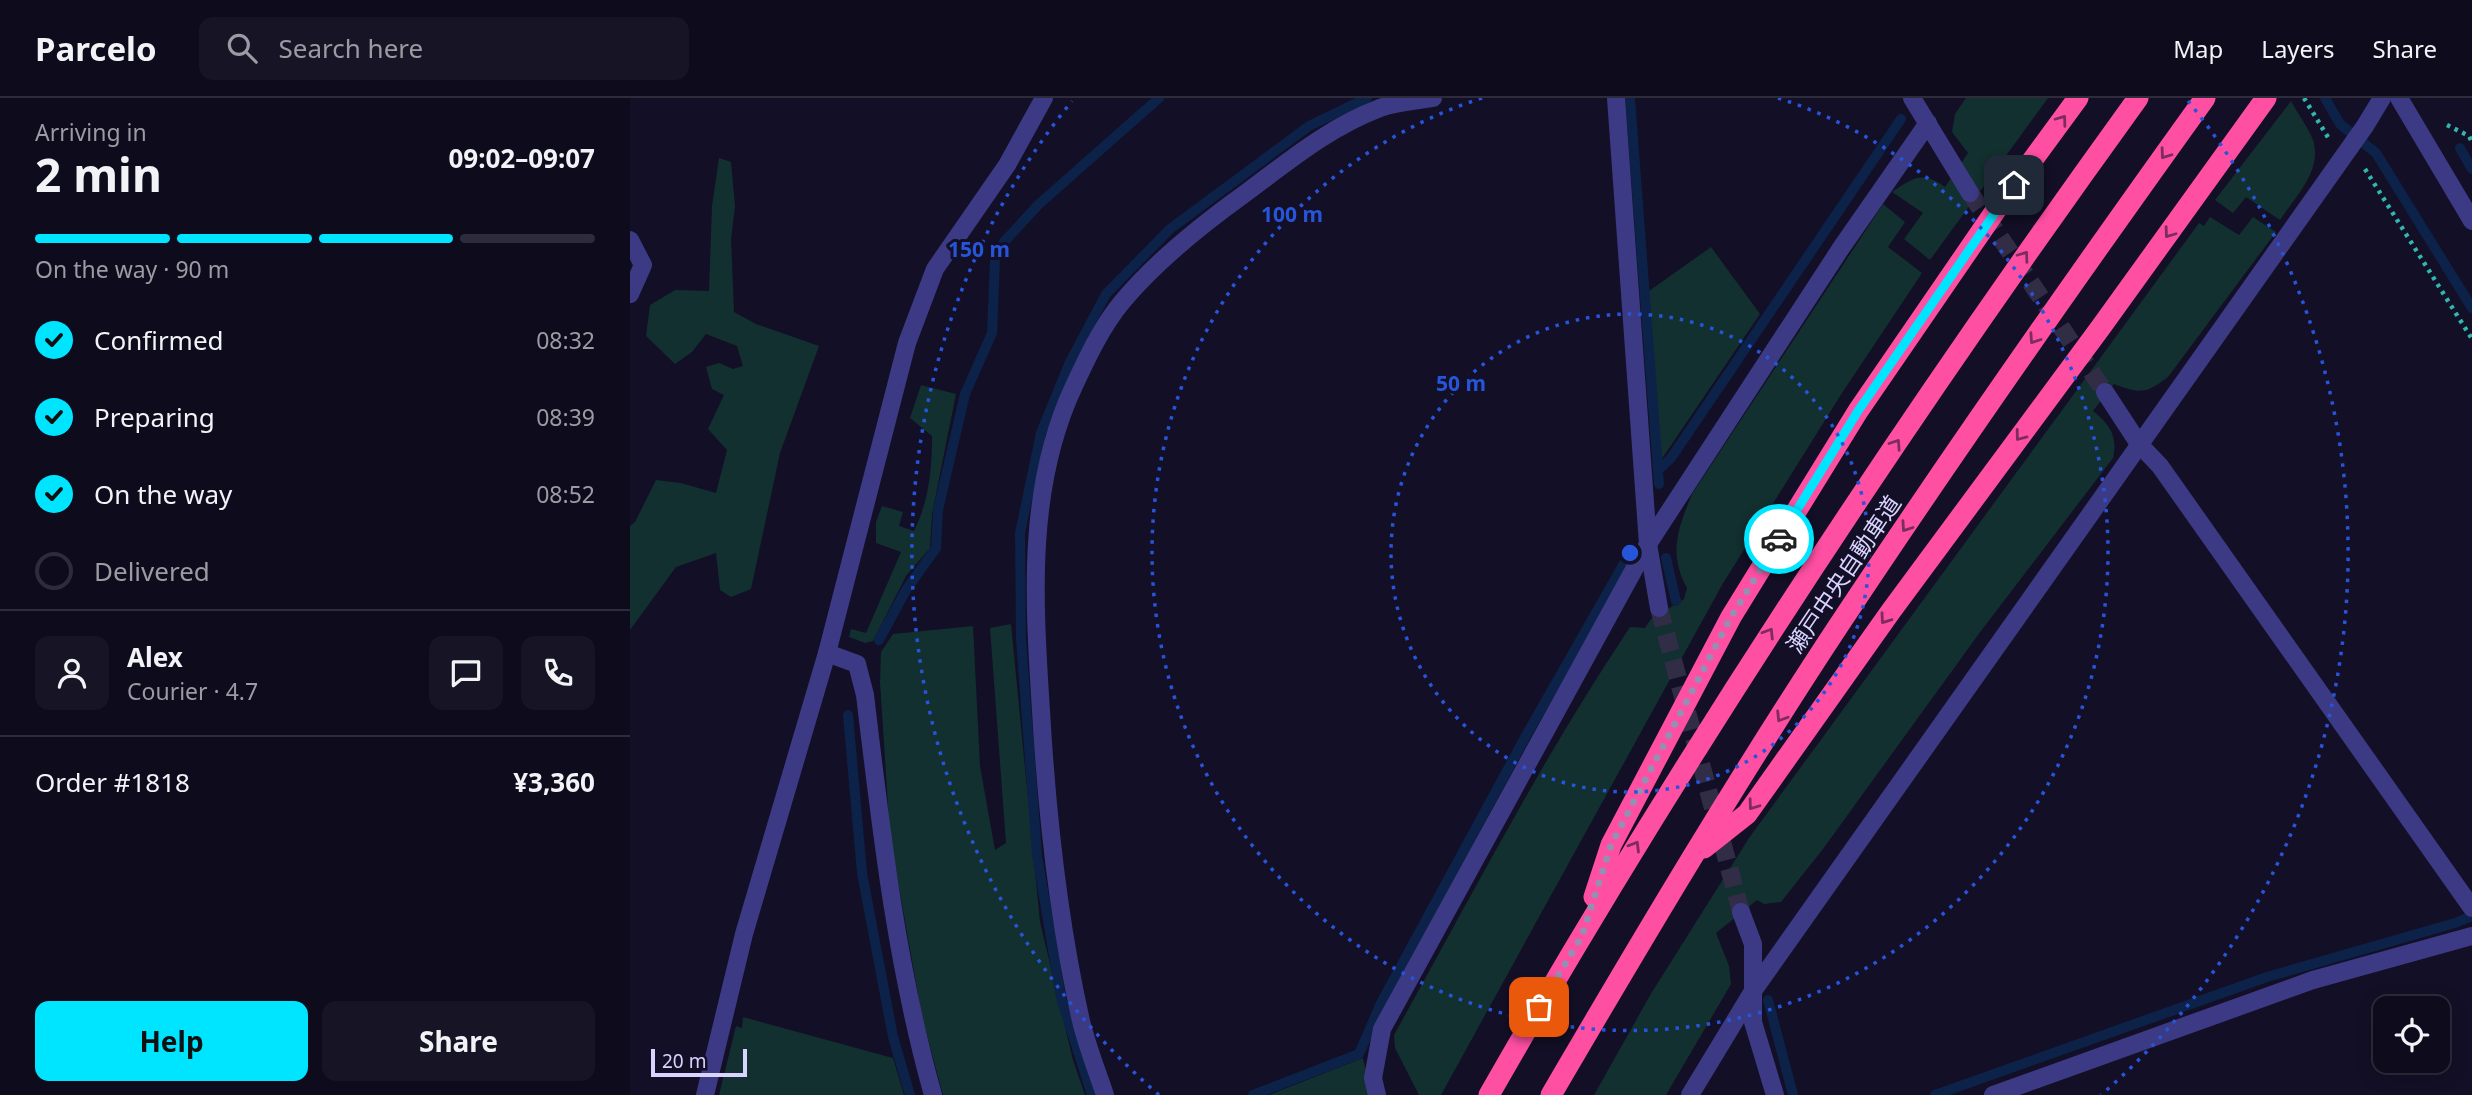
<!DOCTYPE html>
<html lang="en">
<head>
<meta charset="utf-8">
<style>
  :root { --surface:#0e0b1c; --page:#171425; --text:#f1f3f6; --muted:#9b9ba3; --line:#2e2b3b; --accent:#00e5ff }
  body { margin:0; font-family:"Noto Sans","Noto Sans JP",sans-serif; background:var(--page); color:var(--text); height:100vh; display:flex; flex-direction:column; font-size:26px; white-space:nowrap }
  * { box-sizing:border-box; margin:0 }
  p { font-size:23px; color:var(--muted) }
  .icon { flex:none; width:38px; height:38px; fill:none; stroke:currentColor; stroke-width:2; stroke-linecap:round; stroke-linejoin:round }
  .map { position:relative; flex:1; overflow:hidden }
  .sheet { display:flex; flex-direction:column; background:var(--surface); width:630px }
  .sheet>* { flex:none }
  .buttons { position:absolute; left:1743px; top:898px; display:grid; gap:14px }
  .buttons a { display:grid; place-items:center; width:77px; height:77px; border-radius:14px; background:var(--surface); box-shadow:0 4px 18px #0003,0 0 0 2px var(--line); font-size:35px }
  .scale { position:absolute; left:21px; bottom:18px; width:96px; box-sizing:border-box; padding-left:7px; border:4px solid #d9d4ff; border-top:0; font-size:19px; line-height:24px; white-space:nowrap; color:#d9d4ff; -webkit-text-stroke:5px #130f26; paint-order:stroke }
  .pin { position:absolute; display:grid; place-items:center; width:60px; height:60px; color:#fff; margin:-30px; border-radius:14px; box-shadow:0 4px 10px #0006 }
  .courier { position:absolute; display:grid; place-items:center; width:70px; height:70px; margin:-35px; border:5px solid #00e5ff; border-radius:50%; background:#fff; color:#222; box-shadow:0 2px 9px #0007 }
  .overview em { font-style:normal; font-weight:700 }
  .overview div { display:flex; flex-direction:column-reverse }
  .overview { display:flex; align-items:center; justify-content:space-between; height:119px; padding:0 35px }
  h1 { font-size:46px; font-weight:700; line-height:52px }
  .bar { display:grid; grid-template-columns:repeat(4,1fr); gap:10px 7px; align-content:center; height:84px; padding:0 35px }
  .bar i { height:9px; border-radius:5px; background:var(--line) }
  .bar .on { background:var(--accent) }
  .bar p { grid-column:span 4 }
  .line { display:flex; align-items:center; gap:18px; padding:0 35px; border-top:2px solid var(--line) }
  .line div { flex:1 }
  .round { display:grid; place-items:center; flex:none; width:74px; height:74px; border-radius:14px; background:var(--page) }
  ol { padding:0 35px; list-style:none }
  li { display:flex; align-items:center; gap:21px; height:77px }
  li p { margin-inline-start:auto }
  li .icon { padding:7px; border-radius:50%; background:var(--accent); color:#111; stroke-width:4 }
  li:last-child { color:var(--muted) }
  li i { width:38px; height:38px; border:4px solid var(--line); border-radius:50% }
  .cta { display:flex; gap:14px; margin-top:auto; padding:14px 35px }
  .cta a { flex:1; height:80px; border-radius:14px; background:var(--accent); color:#111; font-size:28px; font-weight:700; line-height:80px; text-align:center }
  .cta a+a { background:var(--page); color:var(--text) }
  header { display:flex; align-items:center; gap:42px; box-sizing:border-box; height:98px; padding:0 35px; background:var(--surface); border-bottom:2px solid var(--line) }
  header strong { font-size:33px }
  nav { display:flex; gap:38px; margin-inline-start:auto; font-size:24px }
  .search { width:490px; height:63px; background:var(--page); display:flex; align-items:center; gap:18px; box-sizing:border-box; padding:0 24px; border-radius:14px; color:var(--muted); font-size:26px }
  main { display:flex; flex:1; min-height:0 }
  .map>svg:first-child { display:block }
  .green { fill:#12302f }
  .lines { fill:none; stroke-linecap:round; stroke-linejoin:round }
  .stream { stroke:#0c2248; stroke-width:10 }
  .minor-tunnel { stroke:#312d47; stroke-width:18; stroke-dasharray:18 9; stroke-linecap:butt }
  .path { stroke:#2fb8b0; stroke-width:4.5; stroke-dasharray:3.5 5; stroke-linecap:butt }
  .minor { stroke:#3d3a85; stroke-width:18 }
  .tertiary { stroke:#3d3a85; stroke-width:18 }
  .motorway { stroke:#ff4fa3; stroke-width:21 }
  .oneway { stroke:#7d2c5e }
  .done { stroke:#948fb3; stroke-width:7; stroke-dasharray:0 12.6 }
  .route { stroke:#00e5ff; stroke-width:9 }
  .ring { fill:none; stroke:#2655da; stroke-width:3.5; stroke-dasharray:3.5 7 }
  .labels { text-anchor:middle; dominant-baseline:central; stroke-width:6; stroke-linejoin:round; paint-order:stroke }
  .street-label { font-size:23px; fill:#d9d4ff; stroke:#130f26 }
  .centre { fill:#2655da; stroke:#130f26; stroke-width:3.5 }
  .ring-label { font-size:21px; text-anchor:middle; font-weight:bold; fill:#2655da; stroke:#130f26; stroke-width:6; stroke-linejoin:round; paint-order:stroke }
</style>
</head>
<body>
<header>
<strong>Parcelo</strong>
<div class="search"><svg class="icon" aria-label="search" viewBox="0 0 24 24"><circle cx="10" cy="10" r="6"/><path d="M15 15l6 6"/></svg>Search here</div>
<nav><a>Map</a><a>Layers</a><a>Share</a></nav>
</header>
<main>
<section class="sheet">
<div class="overview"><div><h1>2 min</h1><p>Arriving in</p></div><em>09:02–09:07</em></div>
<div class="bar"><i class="on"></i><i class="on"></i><i class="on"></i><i></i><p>On the way · 90 m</p></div>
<ol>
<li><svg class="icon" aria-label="check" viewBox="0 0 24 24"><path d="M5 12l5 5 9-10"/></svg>Confirmed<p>08:32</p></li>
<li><svg class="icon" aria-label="check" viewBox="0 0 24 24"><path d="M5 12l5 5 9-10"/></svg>Preparing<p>08:39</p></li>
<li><svg class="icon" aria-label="check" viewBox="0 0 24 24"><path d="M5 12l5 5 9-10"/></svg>On the way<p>08:52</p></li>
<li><i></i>Delivered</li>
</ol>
<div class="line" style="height:126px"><a class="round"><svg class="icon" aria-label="person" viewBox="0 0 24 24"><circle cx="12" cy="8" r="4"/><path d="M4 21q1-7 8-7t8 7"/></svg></a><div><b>Alex</b><p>Courier · 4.7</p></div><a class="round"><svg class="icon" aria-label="chat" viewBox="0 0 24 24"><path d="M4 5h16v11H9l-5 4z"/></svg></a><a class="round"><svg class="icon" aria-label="phone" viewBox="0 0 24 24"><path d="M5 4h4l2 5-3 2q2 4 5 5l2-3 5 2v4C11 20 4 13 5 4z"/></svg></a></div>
<div class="line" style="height:91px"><div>Order #1818</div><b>¥3,360</b></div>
<div class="cta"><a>Help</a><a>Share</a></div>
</section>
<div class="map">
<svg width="1842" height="997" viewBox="0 0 1842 997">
  <rect width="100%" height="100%" fill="#130f26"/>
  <g class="green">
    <path d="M1336,0H1418L1300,162L1274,141L1293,115L1262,94C1282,80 1293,72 1315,89L1338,55L1322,34L1325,16Z"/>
    <path d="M1661,3C1668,16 1678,29 1683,42C1693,72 1665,99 1650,122L1616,99L1603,115L1585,102Z"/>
    <path d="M89,60L101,64L105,108L101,141L104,214L126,226L189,248L150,355L121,491L101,499L90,492L86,455L46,469L0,532V428L5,424L26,382L51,385L86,395L97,352L78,331L94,297L82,291L76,269L89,265L103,271L113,268L107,248L76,236L62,254L45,266L16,238L20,207L45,192L79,193L82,108Z"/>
    <path d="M1253,106L1275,124L1258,149L1292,175L1212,295L1092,487L811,997H789L765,950L764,937C840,800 913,659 1000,529L1015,530L1021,521L1054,501L1057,490C1038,456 1048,430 1062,396Z"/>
    <path d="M1580,119L1609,137L1623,119L1646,134L1538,279C1516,296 1510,296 1484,286L1463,313C1480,326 1488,339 1483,360L1348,537L1193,751L1151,804L1134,806L1127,802L1086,835L1099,868L1101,886L1036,997H964L1022,894L1119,740L1569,125L1574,128Z"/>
    <path d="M1081,149L1130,216L1031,362L1019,193Z"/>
    <path d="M291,287L326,296L302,416L300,450L276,478L243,543L235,545L219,539L221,531L236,535L271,454L246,445V424L252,408L273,414L269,428L284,433C299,403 302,371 302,338L280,320Z"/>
    <path d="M381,526L410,824L443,962L455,997H313L292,919L260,738L250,584L251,554L263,536L343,528L350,668L365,752L376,745L360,530Z"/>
    <path d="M113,919L263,960L274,997H89L106,928L112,930Z"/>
    <path d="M733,960L741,997H639Z"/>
  </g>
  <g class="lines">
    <g class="stream">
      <path d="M1000,0L1029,386"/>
      <path d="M1695,0L1710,26L1746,55L1842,210"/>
      <path d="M1830,50L1842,71"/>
      <path d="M1028,372L1041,360L1271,21"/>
      <path d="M1036,460L1046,503"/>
      <path d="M249,542L276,492L306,450L308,412L335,296L362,235L365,161L374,144L408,107L529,0"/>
      <path d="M218,617L232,775L263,939L280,997"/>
      <path d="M1138,902L1163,997"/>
      <path d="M462,997L431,900L407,757L391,541L390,435L411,335L440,264L476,196L540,131L679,28L737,0"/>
      <path d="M623,997L729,956L751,905L898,634L1000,455"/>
      <path d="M1305,997L1637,879L1825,825L1842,818"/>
    </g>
    <g class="minor-tunnel">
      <path d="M1340,95L1475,294"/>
      <path d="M1029,510L1111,814"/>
    </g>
    <g class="path">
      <path d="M1674,0L1699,41"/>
      <path d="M1817,27L1839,38L1842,44"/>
      <path d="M1735,71L1842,241"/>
    </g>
    <g class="minor">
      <path d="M986,0L1018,446L1029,510"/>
      <path d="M1282,0L1340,95"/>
      <path d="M0,142L13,167L0,196"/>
      <path d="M1475,294L1509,346L1530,368L1842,810"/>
      <path d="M197,555L227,566L235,597C251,731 266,866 303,997"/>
      <path d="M1111,814L1123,846V924L1145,997"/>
      <path d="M75,997L114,836L197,555L277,245L305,171L377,67L414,0"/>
      <path d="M475,997C467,973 457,948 451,923C428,821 417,717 411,613C404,503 396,390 444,288C457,260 472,228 492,204C526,163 570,128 613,97C656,65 699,29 750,10C766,4 786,3 803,0"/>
      <path d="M747,997L743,980L752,931L1018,446L1211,150L1298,25"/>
      <path d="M1060,997L1123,893L1735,28L1752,0"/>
      <path d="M1363,997L1683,882L1842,838"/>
    </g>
    <path class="tertiary" d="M1769,0L1842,123"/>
    <g class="motorway">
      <path d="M1074,750L1117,716L1261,513L1471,229L1636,0"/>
      <path d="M964,799L981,747L1101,519L1228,313L1368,109L1448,0"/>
      <path d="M859,997C1056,652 1275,322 1508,0"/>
      <path d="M921,997C1014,838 1108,680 1209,527C1327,349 1450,174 1575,0"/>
    </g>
  </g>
  <defs><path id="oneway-chevron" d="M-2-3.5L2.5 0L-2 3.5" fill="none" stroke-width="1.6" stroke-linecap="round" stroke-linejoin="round" transform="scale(1.75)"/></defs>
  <g class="oneway">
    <use href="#oneway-chevron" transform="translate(1432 22) rotate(-54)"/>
    <use href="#oneway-chevron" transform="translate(1535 56) rotate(126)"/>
    <use href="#oneway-chevron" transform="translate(1539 135) rotate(126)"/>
    <use href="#oneway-chevron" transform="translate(1394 158) rotate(-54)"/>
    <use href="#oneway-chevron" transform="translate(1404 241) rotate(124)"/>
    <use href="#oneway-chevron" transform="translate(1390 338) rotate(127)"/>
    <use href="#oneway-chevron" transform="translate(1266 346) rotate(-56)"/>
    <use href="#oneway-chevron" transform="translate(1276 429) rotate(124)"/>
    <use href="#oneway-chevron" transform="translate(1255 521) rotate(125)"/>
    <use href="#oneway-chevron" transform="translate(1139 535) rotate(-58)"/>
    <use href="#oneway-chevron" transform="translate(1151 619) rotate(122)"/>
    <use href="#oneway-chevron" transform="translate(1123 707) rotate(126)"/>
    <use href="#oneway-chevron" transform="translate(1005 748) rotate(-59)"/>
  </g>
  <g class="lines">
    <path class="done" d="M909,909L952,838L981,747L1101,519L1149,441"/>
    <path class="route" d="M1149,441L1228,313L1384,87"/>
  </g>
  <g class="ring">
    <circle cx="1000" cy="455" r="239"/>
    <path d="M1148 0A478 478 0 1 1 852 0"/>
    <path d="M529 997A718 718 0 0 1 442 3M1558 3A718 718 0 0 1 1471 997"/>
  </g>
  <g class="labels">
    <g class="street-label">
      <text transform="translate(1213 476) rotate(-56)">瀬戸中央自動車道</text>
    </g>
  </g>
  <circle cx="1000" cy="455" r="10" class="centre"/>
  <g class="ring-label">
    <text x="662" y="124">100 m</text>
    <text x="349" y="159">150 m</text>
    <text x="831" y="293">50 m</text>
  </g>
</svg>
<div class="buttons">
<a><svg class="icon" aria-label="locate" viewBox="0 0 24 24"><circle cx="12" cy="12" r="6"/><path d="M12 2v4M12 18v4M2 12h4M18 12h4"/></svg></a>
</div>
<div class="scale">20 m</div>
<div class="pin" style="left:909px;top:909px;background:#ea580c"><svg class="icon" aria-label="bag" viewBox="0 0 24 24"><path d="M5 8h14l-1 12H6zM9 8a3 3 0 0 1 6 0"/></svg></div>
<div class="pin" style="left:1384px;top:87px;background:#1f2937"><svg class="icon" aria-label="home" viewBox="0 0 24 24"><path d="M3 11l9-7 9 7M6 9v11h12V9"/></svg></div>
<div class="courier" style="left:1149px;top:441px"><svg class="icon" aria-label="car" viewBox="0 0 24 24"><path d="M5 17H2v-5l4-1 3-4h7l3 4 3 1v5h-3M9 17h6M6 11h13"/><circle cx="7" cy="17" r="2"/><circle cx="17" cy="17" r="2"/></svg></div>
</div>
</main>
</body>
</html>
